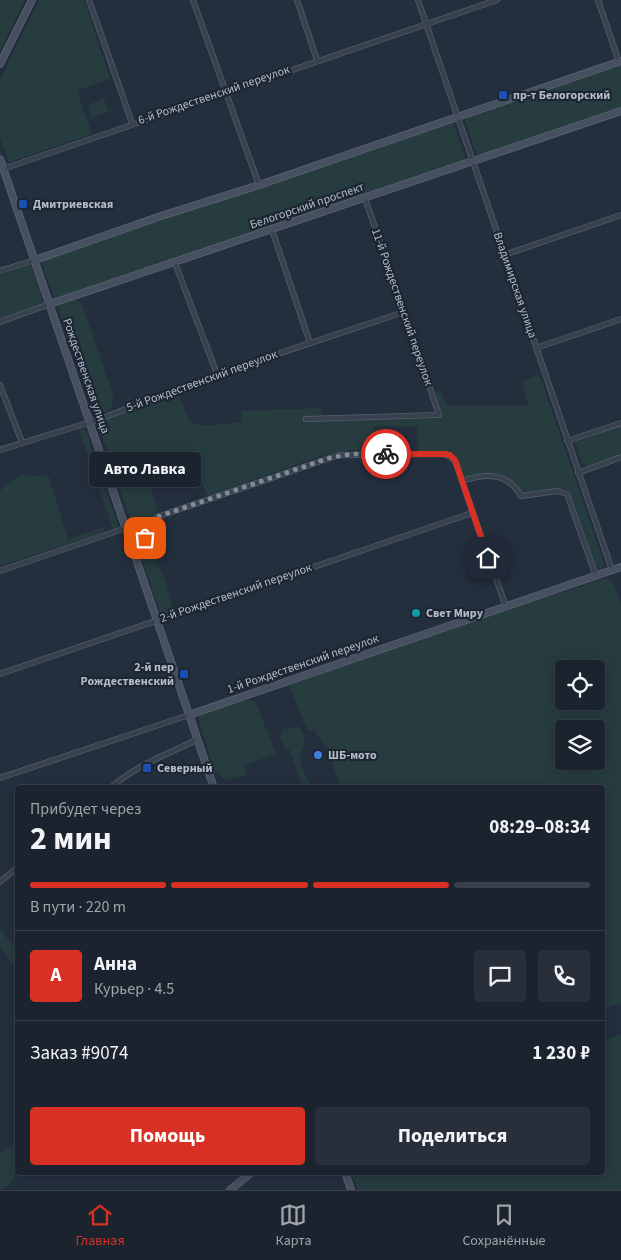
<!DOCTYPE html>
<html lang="ru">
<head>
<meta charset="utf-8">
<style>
  :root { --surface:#1b232e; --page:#282f3a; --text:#f1f3f6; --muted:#a0a4aa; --line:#39404a; --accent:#d93025 }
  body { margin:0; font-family:"Source Sans 3",sans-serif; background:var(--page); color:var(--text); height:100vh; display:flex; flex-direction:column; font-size:19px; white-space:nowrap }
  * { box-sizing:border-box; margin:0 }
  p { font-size:16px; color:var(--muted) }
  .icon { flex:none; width:28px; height:28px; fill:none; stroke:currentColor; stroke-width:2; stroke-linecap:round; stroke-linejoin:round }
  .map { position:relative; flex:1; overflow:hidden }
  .drawer { position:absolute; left:15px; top:785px; width:590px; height:390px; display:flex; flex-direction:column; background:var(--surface); border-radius:5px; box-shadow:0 2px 12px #0003,0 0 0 1px var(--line) }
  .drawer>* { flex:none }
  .fabs { position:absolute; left:555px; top:660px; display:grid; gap:10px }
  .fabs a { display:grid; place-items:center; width:50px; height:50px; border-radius:5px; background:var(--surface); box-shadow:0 2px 12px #0003,0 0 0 1px var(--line); font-size:25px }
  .pin { position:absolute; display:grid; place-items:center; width:42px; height:42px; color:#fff; margin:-21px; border-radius:10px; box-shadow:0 2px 8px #0006 }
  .courier { position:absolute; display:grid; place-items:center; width:50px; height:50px; margin:-25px; border:4px solid #d93025; border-radius:50%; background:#fff; color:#222; box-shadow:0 1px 6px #0007 }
  .bubble { position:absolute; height:35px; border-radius:5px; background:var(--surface); box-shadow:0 2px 12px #0003,0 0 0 1px var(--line); font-size:16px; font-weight:700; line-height:35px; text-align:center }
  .overview em { font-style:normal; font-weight:700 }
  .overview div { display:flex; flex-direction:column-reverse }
  .overview { display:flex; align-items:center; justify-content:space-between; height:85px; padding:0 15px }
  h1 { font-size:32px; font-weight:700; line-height:38px }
  .bar { display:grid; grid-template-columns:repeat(4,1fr); gap:8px 5px; align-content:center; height:60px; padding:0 15px }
  .bar i { height:6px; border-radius:4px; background:var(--line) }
  .bar .active { background:var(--accent) }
  .bar p { grid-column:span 4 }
  .line { display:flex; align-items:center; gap:12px; padding:0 15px; border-top:1px solid var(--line) }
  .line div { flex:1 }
  .round { display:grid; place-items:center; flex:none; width:52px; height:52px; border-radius:5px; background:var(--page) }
  .action { display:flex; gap:10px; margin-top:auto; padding:10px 15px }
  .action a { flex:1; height:58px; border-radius:5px; background:var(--accent); color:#fff; font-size:20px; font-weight:700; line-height:58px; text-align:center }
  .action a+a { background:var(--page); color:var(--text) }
  .menu { display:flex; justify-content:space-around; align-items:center; height:70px; border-top:1px solid var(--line); background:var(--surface); font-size:14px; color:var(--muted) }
  .menu a { display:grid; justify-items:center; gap:2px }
  .menu .active { color:var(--accent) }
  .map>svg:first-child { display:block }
  .green { fill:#263c3f; fill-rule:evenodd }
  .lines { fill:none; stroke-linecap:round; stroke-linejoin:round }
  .street-casing { stroke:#565f6c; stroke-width:6 }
  .secondary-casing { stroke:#565f6c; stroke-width:8 }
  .street { stroke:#38414e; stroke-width:4.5 }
  .secondary { stroke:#465061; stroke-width:6 }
  .done { stroke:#828b98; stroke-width:5; stroke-dasharray:0 9 }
  .route { stroke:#d93025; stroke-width:6 }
  .transit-dot { fill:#1a4fb4; stroke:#1d2633; stroke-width:2 }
  .culture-dot { fill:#0f9aa8; stroke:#1d2633; stroke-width:2 }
  .shop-dot { fill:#3f7fe0; stroke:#1d2633; stroke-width:2 }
  .labels { text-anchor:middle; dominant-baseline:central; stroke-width:4.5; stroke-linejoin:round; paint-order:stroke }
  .street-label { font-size:12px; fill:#b4bcc9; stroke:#1d2633 }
  .poi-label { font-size:12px; font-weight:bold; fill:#b4bcc9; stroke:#1d2633; text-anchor:start }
</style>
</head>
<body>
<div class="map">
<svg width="621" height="1190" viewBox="0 0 621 1190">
  <rect width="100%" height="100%" fill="#242f3e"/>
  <g class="green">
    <path d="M0,0H25L0,51Z"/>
    <path d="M39,0H84L110,79L77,90L92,134L9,162L0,139V80Z"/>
    <path d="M621,63V107L481,155L476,154L465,120L468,115Z"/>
    <path d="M104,99L109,112L92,118L87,105Z"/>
    <path d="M452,120L466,161L55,300L41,261Z"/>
    <path d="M31,264L44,305L0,320V275Z"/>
    <path d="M75,299L82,304L114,398L110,410L98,415L93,412L59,312L61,305Z"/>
    <path d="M537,375L540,377L602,557L604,564L601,571L596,566L574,503L565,488L523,494C509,473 487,471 465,478L453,452L418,451L417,427L374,426L375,450H352L327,454L207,496L193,461L147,474L158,514C147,522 148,536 138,543L99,427L106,418L173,394L179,396L190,422L206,426L242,422V411L321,408L322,421L441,418L442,415L434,392L441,390L447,406H529L522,381Z"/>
    <path d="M621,426V454L590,467L582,464L575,442Z"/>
    <path d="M81,428L86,431L118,525L117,528L113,529L79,430Z"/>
    <path d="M23,475L49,477L68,539L104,527V532L0,566V491L8,483Z"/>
    <path d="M146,552C164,564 167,588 173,607L169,613L163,614L160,612L143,561V554Z"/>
    <path d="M607,578L614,584L621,603V1003L603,1009L602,788L341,787L327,749L313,729L308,731L290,688V685L439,632ZM564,669H596V701H564ZM564,729H596V761H564Z"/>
    <path d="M245,699L255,702L257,705L276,754L244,765L247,775L226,780L215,772L198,717L202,713Z"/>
    <path d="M297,726C312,741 299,749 300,760C302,769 307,779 311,787H303L289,749L285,750L280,737L283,730Z"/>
    <path d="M0,929L17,951V971L0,946Z"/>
    <path d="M621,1034V1190H358L352,1173L602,1172L603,1041Z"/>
    <path d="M17,1141C18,1160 21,1182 0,1190V1153Z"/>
  </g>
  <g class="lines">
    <defs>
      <g id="street">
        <path d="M89,0L132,123"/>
        <path d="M193,0L259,185"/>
        <path d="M297,0L317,60"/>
        <path d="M418,0L612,570"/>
        <path d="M598,0L619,62"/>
        <path d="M3,169L497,0"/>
        <path d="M272,230L310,343"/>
        <path d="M504,255L621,215"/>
        <path d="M175,263L217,374"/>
        <path d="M0,271L35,260"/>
        <path d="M0,322L50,304"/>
        <path d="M536,348L621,319"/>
        <path d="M0,385L22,442"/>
        <path d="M306,419L439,415L365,198"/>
        <path d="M567,441L621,423"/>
        <path d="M0,450L100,419L217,374L404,312"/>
        <path d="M578,473L621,457"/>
        <path d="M462,481L506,607"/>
        <path d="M138,561L150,524L157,517L339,455L444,454C457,457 458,470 462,481C485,473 508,472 521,496L558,491L567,494L596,576"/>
        <path d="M0,571L126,528"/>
        <path d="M0,674L472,513"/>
        <path d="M0,778L189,715"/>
        <path d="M110,788C140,763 165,756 198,739"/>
        <path d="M0,882L18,867"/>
      </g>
      <g id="secondary">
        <path d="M0,64L32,0"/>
        <path d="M0,159L214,788"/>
        <path d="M35,260L161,216L259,185L621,61"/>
        <path d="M50,304L621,111"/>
        <path d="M189,715L621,567"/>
        <path d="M345,1172L351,1190"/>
        <path d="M230,1190L252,1172"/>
      </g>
    </defs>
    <use href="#street" class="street-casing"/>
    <use href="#secondary" class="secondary-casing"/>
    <use href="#street" class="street"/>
    <use href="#secondary" class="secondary"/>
  </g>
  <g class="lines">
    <path class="done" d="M145,538L150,524L157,517L329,458L351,454H386"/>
    <path class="route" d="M386,454H444L450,455L455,460L488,558"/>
  </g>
  <g class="transit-dot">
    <rect x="498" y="90" width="10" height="10" rx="2.5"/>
    <rect x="18" y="199" width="10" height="10" rx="2.5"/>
    <rect x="179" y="669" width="10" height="10" rx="2.5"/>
    <rect x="142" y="763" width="10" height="10" rx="2.5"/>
  </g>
  <circle class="culture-dot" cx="416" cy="613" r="5"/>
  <circle class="shop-dot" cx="318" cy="755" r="5"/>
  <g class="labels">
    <g class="street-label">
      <text transform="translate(214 95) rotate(-19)">6-й Рождественский переулок</text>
      <text transform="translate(307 206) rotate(-19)">Белогорский проспект</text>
      <text transform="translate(515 285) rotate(71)">Владимирская улица</text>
      <text transform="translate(402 307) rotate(71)">11-й Рождественский переулок</text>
      <text transform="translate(86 376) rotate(71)">Рождественская улица</text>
      <text transform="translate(202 381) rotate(-20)">5-й Рождественский переулок</text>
      <text transform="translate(236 593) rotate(-19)">2-й Рождественский переулок</text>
      <text transform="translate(303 664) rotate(-19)">1-й Рождественский переулок</text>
    </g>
    <g class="poi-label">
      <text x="513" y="95">пр-т Белогорский</text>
      <text x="33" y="204">Дмитриевская</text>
      <text x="426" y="613">Свет Миру</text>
      <text x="174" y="667" text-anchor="end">2-й пер<tspan x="174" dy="14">Рождественский</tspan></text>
      <text x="328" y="755">ШБ-мото</text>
      <text x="157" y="768">Северный</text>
    </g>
  </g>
</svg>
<div class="fabs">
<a><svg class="icon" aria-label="locate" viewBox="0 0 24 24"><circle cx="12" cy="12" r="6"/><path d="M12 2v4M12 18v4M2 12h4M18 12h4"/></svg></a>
<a><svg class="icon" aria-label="layers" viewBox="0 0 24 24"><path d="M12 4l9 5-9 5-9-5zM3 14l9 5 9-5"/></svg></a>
</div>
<div class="pin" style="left:145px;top:538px;background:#ea580c"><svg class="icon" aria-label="bag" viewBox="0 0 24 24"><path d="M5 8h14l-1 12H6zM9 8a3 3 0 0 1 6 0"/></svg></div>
<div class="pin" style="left:488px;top:558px;background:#1f2937"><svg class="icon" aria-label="home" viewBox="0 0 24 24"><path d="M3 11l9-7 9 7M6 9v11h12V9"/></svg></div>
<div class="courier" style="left:386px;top:454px"><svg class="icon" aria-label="bike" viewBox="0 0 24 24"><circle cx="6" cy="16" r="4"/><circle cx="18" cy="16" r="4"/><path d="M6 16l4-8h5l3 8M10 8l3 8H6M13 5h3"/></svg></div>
<div class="bubble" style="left:89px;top:452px;width:112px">Авто Лавка</div>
<section class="drawer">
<div class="overview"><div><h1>2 мин</h1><p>Прибудет через</p></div><em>08:29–08:34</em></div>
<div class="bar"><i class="active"></i><i class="active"></i><i class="active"></i><i></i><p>В пути · 220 m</p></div>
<div class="line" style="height:90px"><b class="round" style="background:var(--accent);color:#fff">А</b><div><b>Анна</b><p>Курьер · 4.5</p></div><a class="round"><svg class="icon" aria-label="chat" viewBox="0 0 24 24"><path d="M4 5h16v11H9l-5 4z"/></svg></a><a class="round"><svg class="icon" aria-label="phone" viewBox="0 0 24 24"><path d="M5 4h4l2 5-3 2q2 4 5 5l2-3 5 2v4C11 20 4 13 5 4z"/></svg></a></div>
<div class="line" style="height:65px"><div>Заказ #9074</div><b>1 230 ₽</b></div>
<div class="action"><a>Помощь</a><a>Поделиться</a></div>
</section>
</div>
<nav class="menu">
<a class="active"><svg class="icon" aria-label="home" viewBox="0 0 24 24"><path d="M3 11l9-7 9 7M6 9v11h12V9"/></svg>Главная</a>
<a><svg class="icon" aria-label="map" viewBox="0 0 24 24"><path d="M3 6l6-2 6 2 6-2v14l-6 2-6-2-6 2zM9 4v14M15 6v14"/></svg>Карта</a>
<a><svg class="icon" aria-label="saved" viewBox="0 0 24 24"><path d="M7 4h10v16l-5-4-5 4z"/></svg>Сохранённые</a>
</nav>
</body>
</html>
